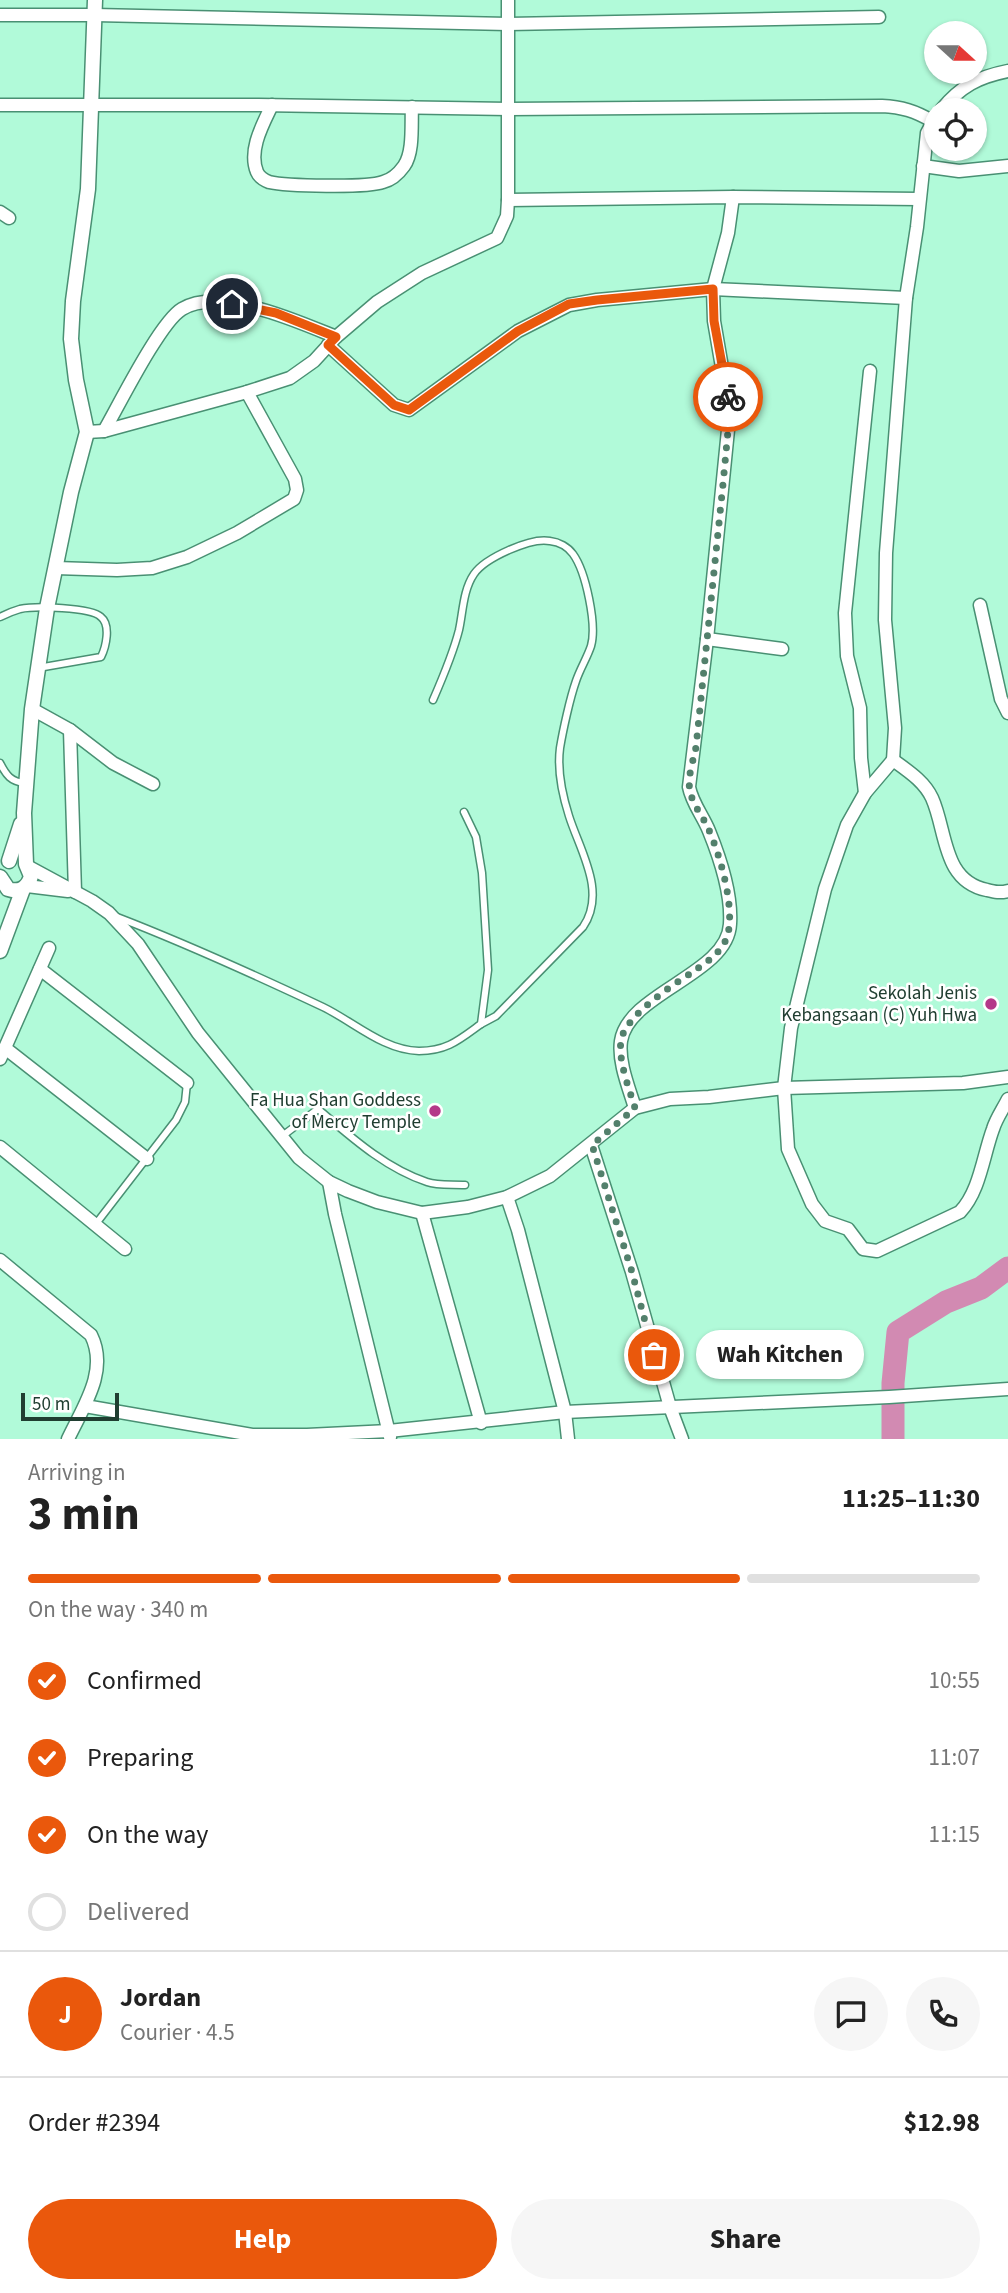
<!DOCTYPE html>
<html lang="en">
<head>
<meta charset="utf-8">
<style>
  :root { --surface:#fff; --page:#f6f6f6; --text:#222; --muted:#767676; --line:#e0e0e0; --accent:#ea580c }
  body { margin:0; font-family:"Source Sans 3",sans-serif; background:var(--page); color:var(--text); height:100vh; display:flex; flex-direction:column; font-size:26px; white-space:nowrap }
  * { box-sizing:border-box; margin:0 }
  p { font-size:23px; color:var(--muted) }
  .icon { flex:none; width:38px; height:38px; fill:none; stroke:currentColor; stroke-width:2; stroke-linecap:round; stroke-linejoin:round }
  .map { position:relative; height:1439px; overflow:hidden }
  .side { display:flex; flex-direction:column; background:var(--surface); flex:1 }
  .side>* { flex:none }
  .needle { width:46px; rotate:111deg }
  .buttons { position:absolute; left:924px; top:21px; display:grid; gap:14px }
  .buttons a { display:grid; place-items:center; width:63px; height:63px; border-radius:50%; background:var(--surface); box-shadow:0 2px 5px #0004; font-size:35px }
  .scale { position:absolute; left:21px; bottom:18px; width:98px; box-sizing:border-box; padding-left:7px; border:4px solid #203e31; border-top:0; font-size:19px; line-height:24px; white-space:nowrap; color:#203e31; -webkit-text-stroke:5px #fff; paint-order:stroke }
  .pin { position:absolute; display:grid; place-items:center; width:60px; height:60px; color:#fff; margin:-30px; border:4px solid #fff; border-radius:50%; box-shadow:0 2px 7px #0007 }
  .courier { position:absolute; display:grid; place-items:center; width:70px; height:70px; margin:-35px; border:5px solid #ea580c; border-radius:50%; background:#fff; color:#222; box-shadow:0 2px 9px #0007 }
  .bubble { position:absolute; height:49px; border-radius:24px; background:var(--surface); box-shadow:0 2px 5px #0004; font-size:23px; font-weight:700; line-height:49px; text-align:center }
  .headline em { font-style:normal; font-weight:700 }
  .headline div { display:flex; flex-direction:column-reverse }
  .headline { display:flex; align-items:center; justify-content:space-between; height:119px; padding:0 28px }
  h1 { font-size:46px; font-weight:700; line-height:52px }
  .bar { display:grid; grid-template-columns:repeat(4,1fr); gap:10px 7px; align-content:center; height:84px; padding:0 28px }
  .bar i { height:9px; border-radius:5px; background:var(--line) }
  .bar .selected { background:var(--accent) }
  .bar p { grid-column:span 4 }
  .line { display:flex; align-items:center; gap:18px; padding:0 28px; border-top:2px solid var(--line) }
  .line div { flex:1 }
  .round { display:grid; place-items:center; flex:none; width:74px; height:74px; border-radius:37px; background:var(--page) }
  ol { padding:0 28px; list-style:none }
  li { display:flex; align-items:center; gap:21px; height:77px }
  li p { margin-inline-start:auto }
  li .icon { padding:7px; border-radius:50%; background:var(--accent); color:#fff; stroke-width:4 }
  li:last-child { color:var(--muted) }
  li i { width:38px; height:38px; border:4px solid var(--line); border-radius:50% }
  .cta { display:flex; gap:14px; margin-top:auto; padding:14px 28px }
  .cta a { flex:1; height:80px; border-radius:42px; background:var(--accent); color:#fff; font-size:28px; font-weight:700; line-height:80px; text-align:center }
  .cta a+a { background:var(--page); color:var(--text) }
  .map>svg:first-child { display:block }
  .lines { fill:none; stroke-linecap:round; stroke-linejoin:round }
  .river { stroke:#d28ab2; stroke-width:23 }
  .service-casing { stroke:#499073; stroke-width:9 }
  .minor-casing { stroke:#499073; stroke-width:15 }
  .tertiary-casing { stroke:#499073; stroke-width:17 }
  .service { stroke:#fff; stroke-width:6 }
  .minor { stroke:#fff; stroke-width:12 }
  .tertiary { stroke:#fff; stroke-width:14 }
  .done { stroke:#53806c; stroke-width:7; stroke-dasharray:0 12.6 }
  .route { stroke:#ea580c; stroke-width:9 }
  .poi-dot { fill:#b43889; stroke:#fff; stroke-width:2.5 }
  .labels { text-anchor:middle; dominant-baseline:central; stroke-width:5; stroke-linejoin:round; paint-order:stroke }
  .poi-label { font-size:19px; fill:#203e31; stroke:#fff; text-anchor:end }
</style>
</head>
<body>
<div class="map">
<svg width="1008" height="1439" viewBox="0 0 1008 1439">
  <rect width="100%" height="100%" fill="#b1fad9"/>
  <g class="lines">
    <path class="river" d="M893,1439V1383L898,1332L946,1302L981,1288L1008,1268"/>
    <defs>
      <g id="service">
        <path d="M0,617C6,614 13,611 20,609C35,606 91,607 101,617C111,625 106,647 101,657L38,668"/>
        <path d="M433,700C443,677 453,654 459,630C463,612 463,590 474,574C485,558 531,537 550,541C559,542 568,547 573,554C586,572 597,625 591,646C587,658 580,669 576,681C570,698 563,730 560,748C557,771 562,794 569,816C580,851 607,892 583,927L496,1016L481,1024"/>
        <path d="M0,763C6,775 11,782 25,783"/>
        <path d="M117,917C187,944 255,975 323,1007C354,1022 383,1050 419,1051C447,1051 459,1040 481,1024L488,970L482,873L476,837L464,812"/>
        <path d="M281,1137L318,1109C351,1137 385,1168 427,1182C438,1186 453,1184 465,1185"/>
        <path d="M95,1225L176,1120L185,1102L187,1083"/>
      </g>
      <g id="minor">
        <path d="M0,15H95L508,24L879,17"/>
        <path d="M0,105H259L509,109L882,106C902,107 915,111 932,121"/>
        <path d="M272,105C263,124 248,150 257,172C259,177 264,180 269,182C286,186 367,188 383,182C391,180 399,173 404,166C414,152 411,124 412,107"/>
        <path d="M941,110C961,86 978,77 1008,71"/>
        <path d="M923,166L959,171L1008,166"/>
        <path d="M508,200L733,197L919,199"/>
        <path d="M0,212L9,218"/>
        <path d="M328,345L394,405L409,410L518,331L569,305L597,300L713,289L906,298"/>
        <path d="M104,431C119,405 160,322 182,309C220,286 299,322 336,337"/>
        <path d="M87,432L104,431L247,392L290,378L314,361L336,337L377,302L422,273L497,238L507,216L508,200V0"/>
        <path d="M56,568L117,570L152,568L187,557L237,533L294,499L297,490L295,479L247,392"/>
        <path d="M980,605L1001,699L1008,713"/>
        <path d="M707,639L782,649"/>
        <path d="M32,709L70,730L113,763L153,784"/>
        <path d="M70,730L75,892"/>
        <path d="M893,760L895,728L885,620L886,553L906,298L917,227L927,133L936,116"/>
        <path d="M865,793L861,758L860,708L847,656L845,613L870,371"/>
        <path d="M29,867L92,901L109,913L138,944L198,1033L299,1158L329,1182L348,1191L377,1202L422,1213L468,1207L507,1197L550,1176L635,1108L670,1099L709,1097L784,1088L963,1083L1008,1077"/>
        <path d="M27,886L68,891"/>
        <path d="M1008,891C1000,893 995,892 987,890C942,881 947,831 932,798C924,781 908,771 893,760L865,793L847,825L825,889L791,1028L784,1088L788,1149L812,1204L825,1221L848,1229L863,1249L877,1251L960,1212C980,1191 983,1156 993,1129C996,1119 1003,1109 1008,1099"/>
        <path d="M40,969L187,1083"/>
        <path d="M5,1048L147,1159"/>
        <path d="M0,1059L49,948"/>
        <path d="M635,1108C629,1088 618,1062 621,1041C628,993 728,974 730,924C732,894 720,858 709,831C703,816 692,803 689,787L707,639L729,420L728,402L714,321L713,289L728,233L733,197"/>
        <path d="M591,1145L632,1272L670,1407L682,1439"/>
        <path d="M0,1147L125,1249"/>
        <path d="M329,1182L335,1214L390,1437"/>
        <path d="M507,1197L518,1230L565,1412L568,1439"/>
        <path d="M422,1213L481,1423"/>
        <path d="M0,1260L91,1335C109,1371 83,1407 68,1439"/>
        <path d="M85,1406L252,1435H307L389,1431L565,1412L889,1397L1008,1389"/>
      </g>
      <g id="tertiary">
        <path d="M9,861L21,824"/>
        <path d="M0,877L8,889C19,893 28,888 31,876L26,864L24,813L32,709L47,608L71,492L87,432L76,380L71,339L73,301L88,189L95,0"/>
        <path d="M0,951L23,889"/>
      </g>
    </defs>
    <use href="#service" class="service-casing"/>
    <use href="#minor" class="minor-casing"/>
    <use href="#tertiary" class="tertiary-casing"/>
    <use href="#service" class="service"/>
    <use href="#minor" class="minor"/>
    <use href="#tertiary" class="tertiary"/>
  </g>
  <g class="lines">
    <path class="done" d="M654,1355L632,1272L592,1145L635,1108C629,1088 618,1061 621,1040C626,1015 673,985 694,971C707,962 721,953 727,937C736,910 720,854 708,828C703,817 694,806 691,795C686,780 693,762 696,747L723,484L729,420L728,397"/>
    <path class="route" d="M232,304L276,313L336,337L328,345L394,405L409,410L518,331L569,304L597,300L713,289L714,321L728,397"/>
  </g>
  <g class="poi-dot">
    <circle cx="991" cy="1004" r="7"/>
    <circle cx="435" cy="1111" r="7"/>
  </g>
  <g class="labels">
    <g class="poi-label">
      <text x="977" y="993">Sekolah Jenis<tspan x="977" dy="22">Kebangsaan (C) Yuh Hwa</tspan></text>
      <text x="421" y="1100">Fa Hua Shan Goddess<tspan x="421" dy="22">of Mercy Temple</tspan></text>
    </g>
  </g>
</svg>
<div class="buttons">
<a><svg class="needle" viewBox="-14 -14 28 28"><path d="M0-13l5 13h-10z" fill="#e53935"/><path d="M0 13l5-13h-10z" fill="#767676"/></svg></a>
<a><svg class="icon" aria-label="locate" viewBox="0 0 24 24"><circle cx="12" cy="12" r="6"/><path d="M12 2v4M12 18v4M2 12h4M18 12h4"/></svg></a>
</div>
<div class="scale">50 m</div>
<div class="pin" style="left:654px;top:1355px;background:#ea580c"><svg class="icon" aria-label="bag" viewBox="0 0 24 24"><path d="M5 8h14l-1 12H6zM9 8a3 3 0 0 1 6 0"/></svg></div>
<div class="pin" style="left:232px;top:304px;background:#1f2937"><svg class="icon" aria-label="home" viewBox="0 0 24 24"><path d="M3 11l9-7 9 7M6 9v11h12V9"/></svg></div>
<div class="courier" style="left:728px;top:397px"><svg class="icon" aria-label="bike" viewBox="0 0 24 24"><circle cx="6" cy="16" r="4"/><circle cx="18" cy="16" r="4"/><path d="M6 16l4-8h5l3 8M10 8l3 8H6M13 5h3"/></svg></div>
<div class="bubble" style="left:696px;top:1330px;width:168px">Wah Kitchen</div>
</div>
<section class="side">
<div class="headline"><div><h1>3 min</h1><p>Arriving in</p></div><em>11:25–11:30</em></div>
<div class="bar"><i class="selected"></i><i class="selected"></i><i class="selected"></i><i></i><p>On the way · 340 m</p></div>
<ol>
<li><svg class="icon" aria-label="check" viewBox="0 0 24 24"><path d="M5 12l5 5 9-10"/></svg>Confirmed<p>10:55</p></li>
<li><svg class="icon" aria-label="check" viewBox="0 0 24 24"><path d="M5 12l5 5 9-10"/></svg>Preparing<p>11:07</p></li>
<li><svg class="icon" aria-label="check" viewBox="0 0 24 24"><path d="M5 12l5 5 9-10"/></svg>On the way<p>11:15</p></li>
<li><i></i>Delivered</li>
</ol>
<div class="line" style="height:126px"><b class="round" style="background:var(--accent);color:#fff">J</b><div><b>Jordan</b><p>Courier · 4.5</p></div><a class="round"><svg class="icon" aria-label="chat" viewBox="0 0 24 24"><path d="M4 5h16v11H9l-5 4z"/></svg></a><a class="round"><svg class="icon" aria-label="phone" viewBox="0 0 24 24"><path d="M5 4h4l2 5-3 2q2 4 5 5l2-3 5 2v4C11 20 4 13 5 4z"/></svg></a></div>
<div class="line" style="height:91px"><div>Order #2394</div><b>$12.98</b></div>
<div class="cta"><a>Help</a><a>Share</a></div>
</section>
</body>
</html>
